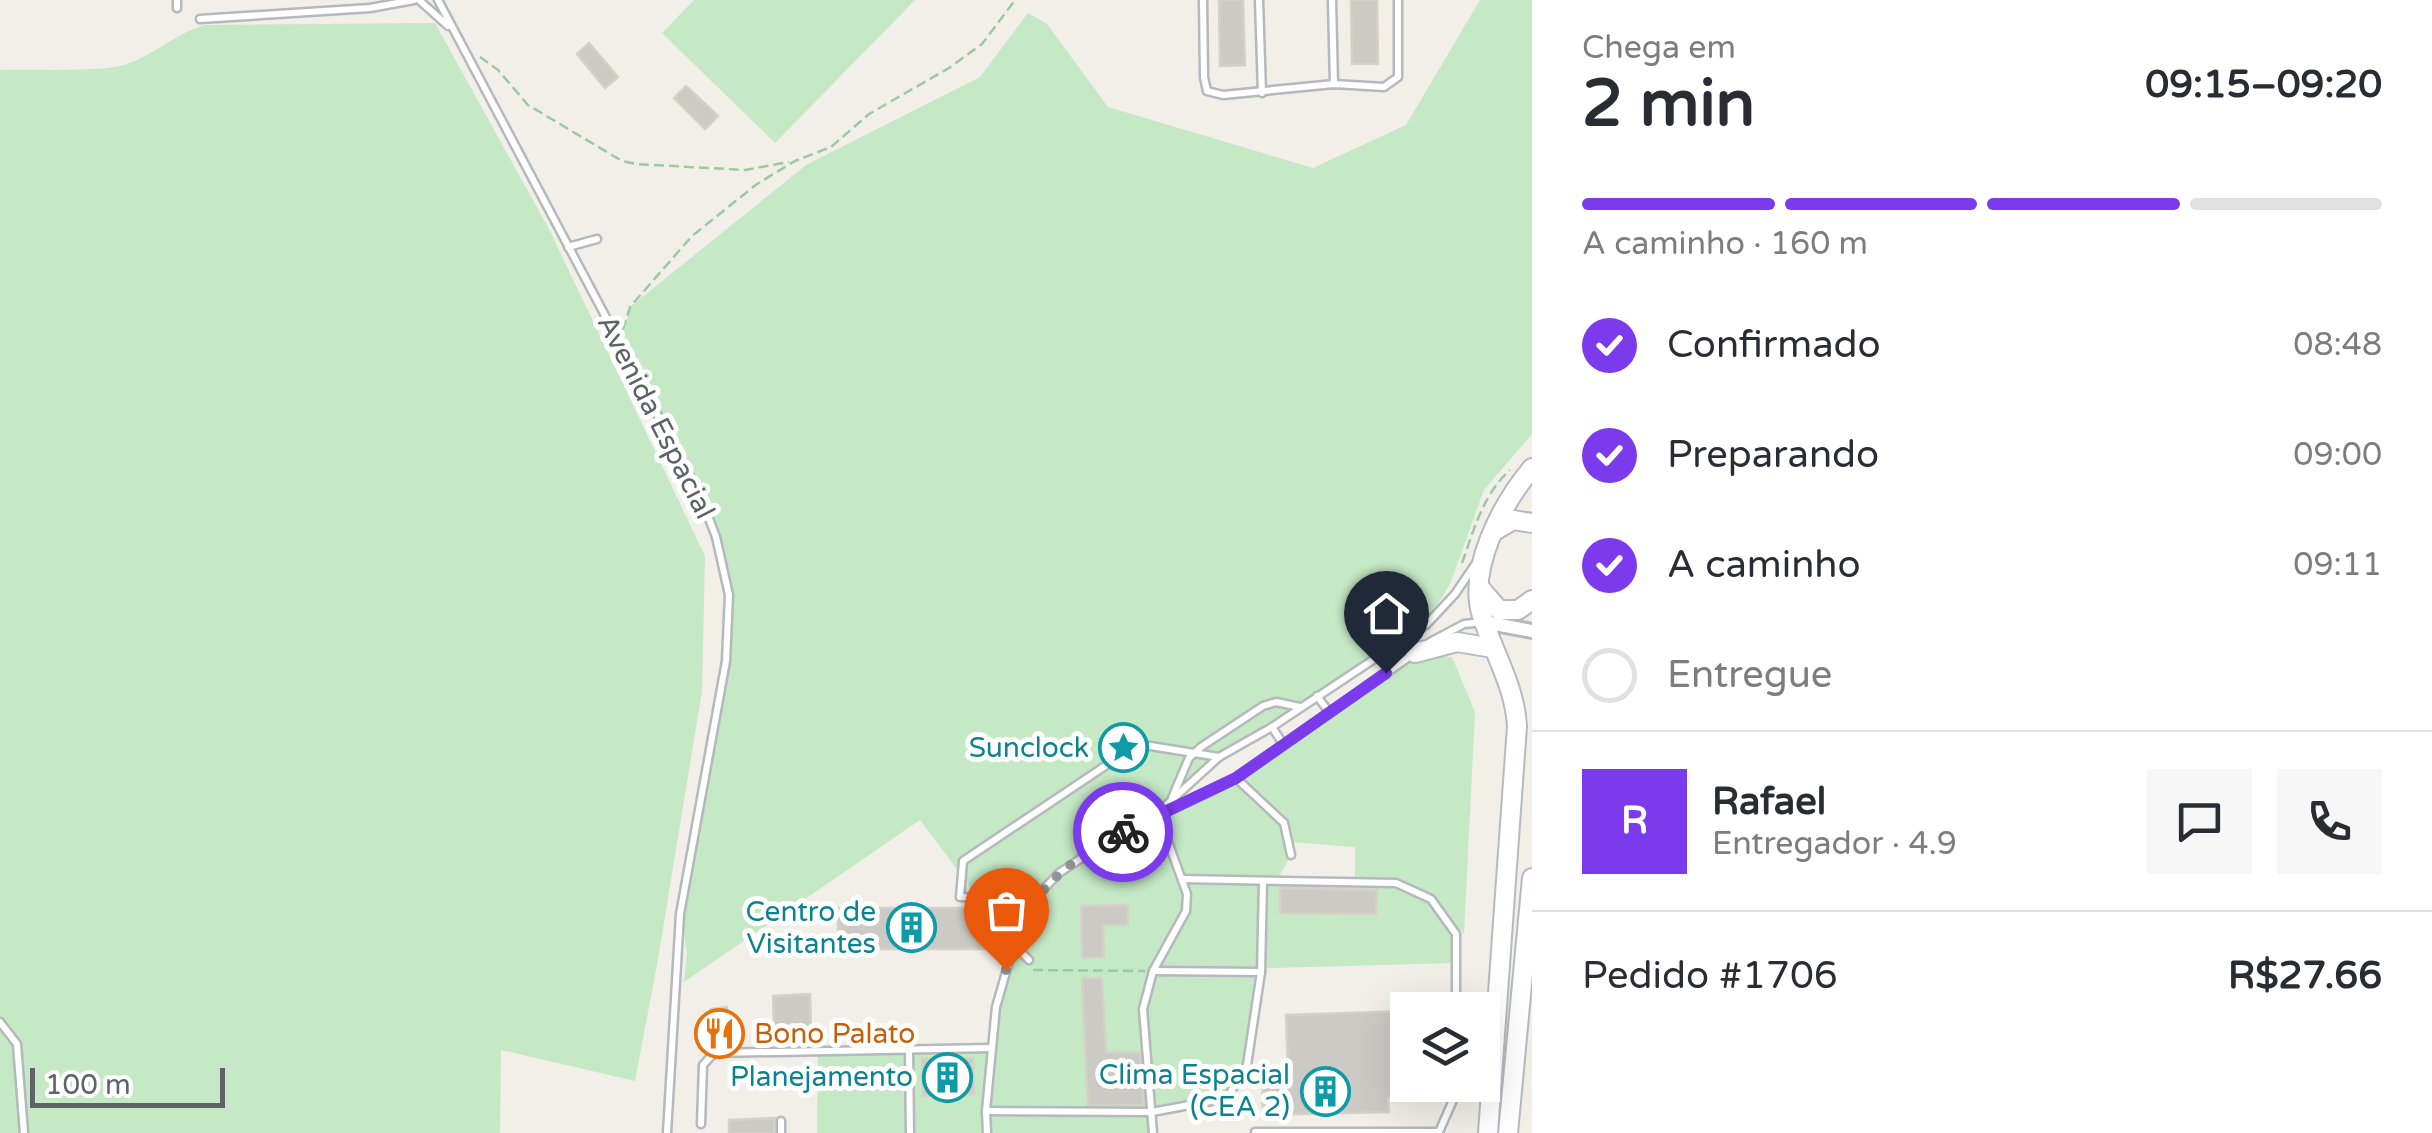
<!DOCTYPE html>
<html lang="pt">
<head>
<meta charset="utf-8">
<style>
  :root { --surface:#fff; --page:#f7f7f7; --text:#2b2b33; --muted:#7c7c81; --line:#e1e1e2; --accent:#7c3aed }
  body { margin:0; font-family:"Varela Round",sans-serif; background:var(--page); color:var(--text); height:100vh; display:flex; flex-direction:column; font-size:38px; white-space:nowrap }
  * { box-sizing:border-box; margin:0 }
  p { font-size:32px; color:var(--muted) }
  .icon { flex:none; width:55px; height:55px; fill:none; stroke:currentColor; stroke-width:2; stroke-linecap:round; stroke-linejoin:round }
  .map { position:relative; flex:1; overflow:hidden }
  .panel { display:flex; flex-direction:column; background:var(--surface); width:900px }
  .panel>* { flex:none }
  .fabs { position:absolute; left:1390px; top:992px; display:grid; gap:20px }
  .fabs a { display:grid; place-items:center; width:110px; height:110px; border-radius:0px; background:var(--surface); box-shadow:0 10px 40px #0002; font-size:50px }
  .scale { position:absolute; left:30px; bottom:25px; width:195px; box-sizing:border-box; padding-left:10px; border:5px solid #5f6368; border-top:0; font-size:28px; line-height:35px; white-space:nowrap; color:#5f6368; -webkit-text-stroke:8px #fff; paint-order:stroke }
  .pin { position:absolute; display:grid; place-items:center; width:85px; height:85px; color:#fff; margin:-102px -42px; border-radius:50% 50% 50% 0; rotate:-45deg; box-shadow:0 0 10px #0007 }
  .pin .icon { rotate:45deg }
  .courier { position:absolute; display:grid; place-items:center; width:100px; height:100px; margin:-50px; border:8px solid #7c3aed; border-radius:50%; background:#fff; color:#222; box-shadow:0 2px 12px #0007 }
  .headline em { font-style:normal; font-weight:700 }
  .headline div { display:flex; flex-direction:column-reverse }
  .headline { display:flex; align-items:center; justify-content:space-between; height:170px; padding:0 50px }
  h1 { font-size:65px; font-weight:700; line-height:75px }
  .bar { display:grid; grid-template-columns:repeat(4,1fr); gap:15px 10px; align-content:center; height:120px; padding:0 50px }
  .bar i { height:12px; border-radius:8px; background:var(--line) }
  .bar .current { background:var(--accent) }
  .bar p { grid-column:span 4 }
  .line { display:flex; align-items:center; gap:25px; padding:0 50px; border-top:2px solid var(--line) }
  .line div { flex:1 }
  .round { display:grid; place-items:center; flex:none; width:105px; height:105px; border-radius:0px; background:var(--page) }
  ol { padding:0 50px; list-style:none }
  li { display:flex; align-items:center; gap:30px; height:110px }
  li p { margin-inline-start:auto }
  li .icon { padding:10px; border-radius:50%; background:var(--accent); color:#fff; stroke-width:4 }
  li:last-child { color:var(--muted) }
  li i { width:55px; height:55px; border:5px solid var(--line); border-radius:50% }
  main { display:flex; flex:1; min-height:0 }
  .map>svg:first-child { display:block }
  .green { fill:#c5e8c5; fill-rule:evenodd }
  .building { fill:#cccac5; stroke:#d6d1c6; stroke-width:2.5 }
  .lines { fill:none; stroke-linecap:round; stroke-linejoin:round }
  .lane-casing { stroke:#b5b8bc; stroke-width:11 }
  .street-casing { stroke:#b5b8bc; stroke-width:18 }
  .secondary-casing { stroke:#b6babf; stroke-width:22 }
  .path { stroke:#9cc7a9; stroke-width:2.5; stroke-dasharray:10 5; stroke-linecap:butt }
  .lane { stroke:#fff; stroke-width:6 }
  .street { stroke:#fff; stroke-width:12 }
  .secondary { stroke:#fff; stroke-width:18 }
  .done { stroke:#929495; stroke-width:10; stroke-dasharray:0 18 }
  .route { stroke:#7c3aed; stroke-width:12 }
  .labels { text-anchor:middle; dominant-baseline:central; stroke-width:10; stroke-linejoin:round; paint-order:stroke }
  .street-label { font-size:28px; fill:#5f6368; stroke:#fff }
  .culture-label { font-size:28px; fill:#0d838f; stroke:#fff; text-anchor:end }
  .food-label { font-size:28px; fill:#c56008; stroke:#fff; text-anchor:start }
</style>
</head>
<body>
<main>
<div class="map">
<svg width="1532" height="1133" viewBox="0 0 1532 1133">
  <rect width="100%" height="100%" fill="#f1efe8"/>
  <g class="green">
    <path d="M694,0H915L775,143L662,33Z"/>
    <path d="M1480,0H1532V434L1484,490L1450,584L1426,623L1219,757L1161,811L1236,778L1414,655L1452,657L1475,712L1464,934L1439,907L1456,934L1458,963L1194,970L1261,972L1247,1065L1227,1098L1149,1115L1150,1133H817L818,1053L990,1050L996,1007L1014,945L920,820L684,982L687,951L680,914L726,661L729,595L716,537L700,495L621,347L630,307L806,165L980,77L1028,13L1047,24L1108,107L1313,168L1406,125ZM1289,842L1355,847V879L1277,880L1291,855Z"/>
    <path d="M435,23L550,231L705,556L702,691L658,959L635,1081L501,1050L500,1133H0V70C33,69 89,72 120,66C150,59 175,33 205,25Z"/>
  </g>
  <g class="building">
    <path d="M1219,0H1243L1245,65L1220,66Z"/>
    <path d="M1351,0H1377L1378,64H1352Z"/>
    <path d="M589,43L618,77L605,88L577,54Z"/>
    <path d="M686,86L718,116L705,129L674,98Z"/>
    <path d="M1280,888L1377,890L1376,914L1280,913Z"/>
    <path d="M1128,905V925H1103L1104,957L1082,958L1081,906Z"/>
    <path d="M838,908H984L985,949H838Z"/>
    <path d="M1082,978H1102L1106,1053L1140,1052L1144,1105H1088Z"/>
    <path d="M810,994L811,1030L774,1027L773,996Z"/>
    <path d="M727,1007L728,1042H713L711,1009Z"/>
    <path d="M1408,1011V1085H1446V1096L1388,1098L1389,1112L1263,1115L1262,1070L1288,1069L1286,1015Z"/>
    <path d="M973,1058L974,1094L923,1096L922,1059Z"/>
    <path d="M775,1118L774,1133H729V1120Z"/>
  </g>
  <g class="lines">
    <defs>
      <g id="lane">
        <path d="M177,0V8"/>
        <path d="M419,0L448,26"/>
        <path d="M438,0L700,495L716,537L729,595L726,661L680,914L667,1133"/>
        <path d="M1203,0L1204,77L1207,91L1223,95L1334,84L1384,87L1398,77V0"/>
        <path d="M1259,0L1262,93"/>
        <path d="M1332,0L1334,84"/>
        <path d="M200,19L370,8L414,0"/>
        <path d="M568,247L597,239"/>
        <path d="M1430,642L1464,624L1483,622"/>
        <path d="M1317,696L1329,712"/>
        <path d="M1272,727L1283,744"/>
        <path d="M1236,778L1284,823L1291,855"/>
        <path d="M1172,798L1189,758L1201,747L1263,706L1276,702L1300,707"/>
        <path d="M1162,809L1219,757L1272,727L1427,624L1455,594L1476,563"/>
        <path d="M1182,879L1396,883L1431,899L1456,934V1010"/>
        <path d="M1029,960L1013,944L993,898L960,897L963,861L1138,744L1219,757"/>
        <path d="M1153,971L1261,972"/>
        <path d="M0,1022L17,1044L24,1133"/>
        <path d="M909,1050L910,1133"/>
        <path d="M986,1111L1152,1112L1227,1098L1247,1065L1261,972L1263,882"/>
        <path d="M781,1121V1133"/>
        <path d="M701,1124L703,1065L714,1053L991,1048"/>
        <path d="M1255,1132H1439"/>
        <path d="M1439,1132L1453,1100V1085"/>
        <path d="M987,1133L986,1111L996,1007L1021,920L1037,896L1059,873L1109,840L1236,778L1412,655"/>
        <path d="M1153,1133L1143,1009L1153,971L1186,911L1187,894L1158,814"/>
      </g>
      <path id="street" d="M1484,622L1532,631"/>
      <g id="secondary">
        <path d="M1496,530L1513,520L1532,523"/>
        <path d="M1480,588L1499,610H1518L1532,600"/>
        <path d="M1415,653L1457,642L1493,648"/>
        <path d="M1488,1133L1517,726C1515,687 1494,654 1482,616C1467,569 1502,504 1532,468"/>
        <path d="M1508,1133L1532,878"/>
      </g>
    </defs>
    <use href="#lane" class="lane-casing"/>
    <use href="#street" class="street-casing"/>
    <use href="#secondary" class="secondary-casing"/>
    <g class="path">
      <path d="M480,57L498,70L528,105L622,161L636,164L745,170L789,162"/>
      <path d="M623,330L630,307L692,236L757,184L795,161L831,147L869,114L949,68L982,44L1015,0"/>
      <path d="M1462,563C1474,530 1483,494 1510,470"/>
      <path d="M1033,970L1145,971"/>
    </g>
    <use href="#lane" class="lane"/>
    <use href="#street" class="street"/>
    <use href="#secondary" class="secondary"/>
  </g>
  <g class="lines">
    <path class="done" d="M1006,970C1025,895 1057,868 1123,832"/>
    <path class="route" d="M1123,832L1236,778L1386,673"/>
  </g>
  <defs>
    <symbol id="sight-ring" viewBox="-11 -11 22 22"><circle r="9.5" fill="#fff" stroke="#0f9aa8" stroke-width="1.5"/><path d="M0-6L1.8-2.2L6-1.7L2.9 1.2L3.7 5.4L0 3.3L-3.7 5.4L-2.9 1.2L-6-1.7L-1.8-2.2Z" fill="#0f9aa8"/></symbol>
    <symbol id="building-ring" viewBox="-11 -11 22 22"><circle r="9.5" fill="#fff" stroke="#0f9aa8" stroke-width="1.5"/><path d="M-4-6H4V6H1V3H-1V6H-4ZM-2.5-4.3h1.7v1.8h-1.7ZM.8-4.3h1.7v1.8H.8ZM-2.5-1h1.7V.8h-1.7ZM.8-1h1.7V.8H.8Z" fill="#0f9aa8"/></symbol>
    <symbol id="restaurant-ring" viewBox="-11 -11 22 22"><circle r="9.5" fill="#fff" stroke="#e8710a" stroke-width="1.5"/><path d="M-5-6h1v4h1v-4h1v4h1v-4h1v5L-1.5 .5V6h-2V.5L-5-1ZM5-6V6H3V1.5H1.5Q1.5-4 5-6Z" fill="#e8710a"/></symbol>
  </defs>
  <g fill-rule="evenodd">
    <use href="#sight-ring" x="1096" y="720" width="55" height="55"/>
    <use href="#building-ring" x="884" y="900" width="55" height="55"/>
    <use href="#restaurant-ring" x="692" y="1006" width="55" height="55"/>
    <use href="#building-ring" x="920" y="1050" width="55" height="55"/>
    <use href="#building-ring" x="1298" y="1064" width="55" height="55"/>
  </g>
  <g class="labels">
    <g class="street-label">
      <text transform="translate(656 417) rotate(63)">Avenida Espacial</text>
    </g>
    <g class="culture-label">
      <text x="1089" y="748">Sunclock</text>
      <text x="876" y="912">Centro de<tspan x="876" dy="32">Visitantes</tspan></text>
      <text x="1290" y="1075">Clima Espacial<tspan x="1290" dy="32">(CEA 2)</tspan></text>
      <text x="913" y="1077">Planejamento</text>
    </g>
    <g class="food-label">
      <text x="754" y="1034">Bono Palato</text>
    </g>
  </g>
</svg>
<div class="fabs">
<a><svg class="icon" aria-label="layers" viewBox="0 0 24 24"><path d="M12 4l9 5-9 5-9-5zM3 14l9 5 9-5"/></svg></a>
</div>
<div class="scale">100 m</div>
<div class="pin" style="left:1006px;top:970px;background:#ea580c"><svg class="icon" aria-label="bag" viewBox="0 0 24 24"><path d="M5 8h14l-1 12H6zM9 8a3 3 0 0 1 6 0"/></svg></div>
<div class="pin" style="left:1386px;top:673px;background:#1f2937"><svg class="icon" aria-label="home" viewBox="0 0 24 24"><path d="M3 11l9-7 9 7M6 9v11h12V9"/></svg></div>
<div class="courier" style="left:1123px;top:832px"><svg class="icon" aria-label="bike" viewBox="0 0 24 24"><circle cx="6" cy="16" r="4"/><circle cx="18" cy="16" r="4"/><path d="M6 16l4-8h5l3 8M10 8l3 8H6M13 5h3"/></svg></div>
</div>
<section class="panel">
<div class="headline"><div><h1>2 min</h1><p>Chega em</p></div><em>09:15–09:20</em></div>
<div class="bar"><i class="current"></i><i class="current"></i><i class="current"></i><i></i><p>A caminho · 160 m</p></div>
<ol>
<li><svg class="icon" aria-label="check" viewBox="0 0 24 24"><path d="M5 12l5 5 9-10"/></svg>Confirmado<p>08:48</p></li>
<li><svg class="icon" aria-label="check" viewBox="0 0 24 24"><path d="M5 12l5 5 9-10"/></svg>Preparando<p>09:00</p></li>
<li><svg class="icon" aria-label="check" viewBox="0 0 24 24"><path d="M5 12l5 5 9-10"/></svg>A caminho<p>09:11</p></li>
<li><i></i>Entregue</li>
</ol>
<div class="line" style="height:180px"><b class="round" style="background:var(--accent);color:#fff">R</b><div><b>Rafael</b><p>Entregador · 4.9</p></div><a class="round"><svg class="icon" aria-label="chat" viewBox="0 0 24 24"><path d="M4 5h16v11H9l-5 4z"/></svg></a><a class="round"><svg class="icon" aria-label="phone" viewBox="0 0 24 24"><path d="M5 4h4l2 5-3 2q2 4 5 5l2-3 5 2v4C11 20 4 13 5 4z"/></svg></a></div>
<div class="line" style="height:130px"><div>Pedido #1706</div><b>R$27.66</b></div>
</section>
</main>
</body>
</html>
